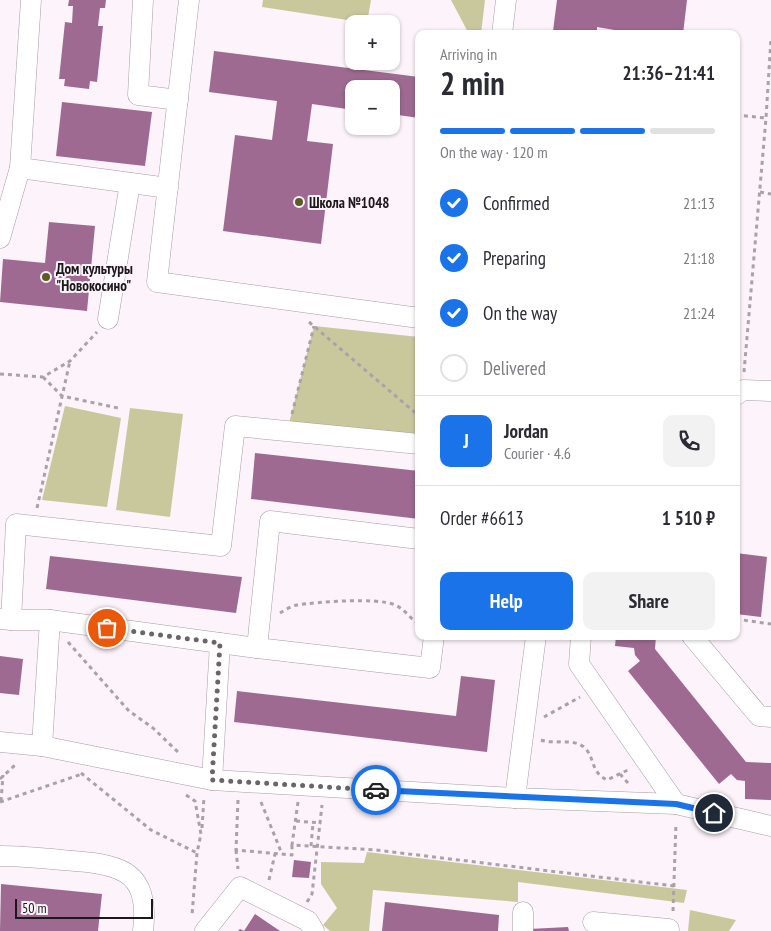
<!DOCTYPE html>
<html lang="en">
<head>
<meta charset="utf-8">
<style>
  :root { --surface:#fff; --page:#f2f2f3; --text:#2b2b33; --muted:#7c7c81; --line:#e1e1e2; --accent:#1a73e8 }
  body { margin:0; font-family:"PT Sans Narrow",sans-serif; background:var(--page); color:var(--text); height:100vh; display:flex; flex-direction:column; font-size:19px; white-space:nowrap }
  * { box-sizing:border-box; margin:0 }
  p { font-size:16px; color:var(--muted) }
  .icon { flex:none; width:28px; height:28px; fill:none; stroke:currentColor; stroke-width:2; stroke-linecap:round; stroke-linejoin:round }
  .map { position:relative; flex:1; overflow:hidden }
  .drawer { position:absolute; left:415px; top:30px; width:325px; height:610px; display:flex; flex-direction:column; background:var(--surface); border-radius:10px; box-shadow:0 1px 4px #0004 }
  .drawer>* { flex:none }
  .buttons { position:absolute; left:345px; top:15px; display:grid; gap:10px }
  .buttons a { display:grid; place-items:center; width:55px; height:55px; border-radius:10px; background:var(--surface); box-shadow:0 1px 4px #0004; font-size:25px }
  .scale { position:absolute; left:15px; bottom:12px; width:138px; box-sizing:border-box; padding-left:5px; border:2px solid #1c181b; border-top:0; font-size:14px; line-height:18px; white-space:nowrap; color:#1c181b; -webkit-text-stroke:4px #fdf3fa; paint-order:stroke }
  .pin { position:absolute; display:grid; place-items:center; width:42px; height:42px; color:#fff; margin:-21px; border:2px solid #fff; border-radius:50%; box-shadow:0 1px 5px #0007 }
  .courier { position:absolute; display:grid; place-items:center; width:50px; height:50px; margin:-25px; border:4px solid #1a73e8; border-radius:50%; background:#fff; color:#222; box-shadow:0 1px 6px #0007 }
  .summary em { font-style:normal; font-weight:800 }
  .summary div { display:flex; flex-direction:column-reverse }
  .summary { display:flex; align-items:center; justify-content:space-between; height:85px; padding:0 25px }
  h1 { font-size:32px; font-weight:800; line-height:38px }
  .bar { display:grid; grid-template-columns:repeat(4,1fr); gap:8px 5px; align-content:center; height:60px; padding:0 25px }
  .bar i { height:6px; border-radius:4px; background:var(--line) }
  .bar .current { background:var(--accent) }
  .bar p { grid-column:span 4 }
  .line { display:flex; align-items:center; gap:12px; padding:0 25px; border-top:1px solid var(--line) }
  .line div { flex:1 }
  .round { display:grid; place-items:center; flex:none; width:52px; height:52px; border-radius:10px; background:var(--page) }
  ol { padding:0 25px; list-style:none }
  li { display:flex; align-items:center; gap:15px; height:55px }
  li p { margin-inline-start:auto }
  li .icon { padding:5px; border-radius:50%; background:var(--accent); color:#fff; stroke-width:4 }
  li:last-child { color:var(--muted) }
  li i { width:28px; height:28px; border:2px solid var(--line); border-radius:50% }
  .primary-button { display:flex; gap:10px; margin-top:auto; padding:10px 25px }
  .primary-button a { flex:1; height:58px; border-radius:10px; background:var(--accent); color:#fff; font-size:20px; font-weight:800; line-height:58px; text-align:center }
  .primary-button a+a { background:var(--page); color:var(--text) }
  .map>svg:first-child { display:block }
  .green { fill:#c9c89d }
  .building { fill:#9e6a91 }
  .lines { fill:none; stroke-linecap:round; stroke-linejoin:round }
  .minor-casing { stroke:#a69da4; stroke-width:21 }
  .path { stroke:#aaa2a8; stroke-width:3; stroke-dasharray:4 4; stroke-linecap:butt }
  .minor { stroke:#fff; stroke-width:20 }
  .done { stroke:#6b6569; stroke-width:5; stroke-dasharray:0 9 }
  .route { stroke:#1a73e8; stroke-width:6 }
  .poi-dot { fill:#5d5a27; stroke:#fdf3fa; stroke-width:2 }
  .labels { text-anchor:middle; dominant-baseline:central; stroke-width:4; stroke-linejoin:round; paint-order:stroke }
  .poi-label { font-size:15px; font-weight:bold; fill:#1c181b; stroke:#fdf3fa; text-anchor:start }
</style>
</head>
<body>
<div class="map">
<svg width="771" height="931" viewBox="0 0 771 931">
  <rect width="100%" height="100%" fill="#fdf3fa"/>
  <g class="green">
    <path d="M263,0H371L367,23L262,7Z"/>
    <path d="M451,0H485L481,34H469Z"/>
    <path d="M314,326L419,337V444L287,431Z"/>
    <path d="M65,406L121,418L107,507L42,500Z"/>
    <path d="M130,408L183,414L170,517L116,510Z"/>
    <path d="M367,852L687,890L684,903L518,882V902L373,890L369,931H330L323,925L337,908L321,884V862L364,863Z"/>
    <path d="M690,910L736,920L729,931H688Z"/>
  </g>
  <g class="building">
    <path d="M69,0H106L105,8H100L98,26H103L97,82L90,81L89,89L64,86L65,79H59L65,22L72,23L73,6H68Z"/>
    <path d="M557,0H687L683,34H638L597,27V34L553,31Z"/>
    <path d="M214,51L419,77V118L391,114V89H354V110L312,104L307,141L333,144L321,244L223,231L235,135L272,140L277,101L209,92Z"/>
    <path d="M62,102L152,112L145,166L56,156Z"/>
    <path d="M49,222L95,226L87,311L0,302L3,259L45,263Z"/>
    <path d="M255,453L419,471V519L251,499Z"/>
    <path d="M736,553L767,557L761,617L736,614Z"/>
    <path d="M50,556L242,577L236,613L46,589Z"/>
    <path d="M616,636H656L655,649L746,762L771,763V800L745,799V781L737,780L731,774L719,784L628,671L640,661L635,655L634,648L615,646Z"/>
    <path d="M0,656L23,659L19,695L0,693Z"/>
    <path d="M461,676L495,680L487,752L234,722L237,691L456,716Z"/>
    <path d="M294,860L311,862L309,878L292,877Z"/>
    <path d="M1,884L102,894L98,931H0Z"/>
    <path d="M385,902L499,915L498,931H382Z"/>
    <path d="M255,914L280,931H238L240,929L244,931Z"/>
    <path d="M568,927L569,931H529V929Z"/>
  </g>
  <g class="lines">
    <defs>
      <g id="minor">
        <path d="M143,0L138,95L178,100"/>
        <path d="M189,0L157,282L419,318"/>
        <path d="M502,34L506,0"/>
        <path d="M20,168L168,188"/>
        <path d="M0,238L20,168L31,0"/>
        <path d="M108,319L130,183"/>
        <path d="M736,395L743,390L771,391"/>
        <path d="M419,539L270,521L257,648L430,668L434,636"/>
        <path d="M0,619L11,620L16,524L221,546L235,426L419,444"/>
        <path d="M11,620H50L257,648"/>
        <path d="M536,636L515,798L676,804"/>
        <path d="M581,636L579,664L676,804L771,826"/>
        <path d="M692,636L759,716L771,717"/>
        <path d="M0,742L42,746L212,780L515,798"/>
        <path d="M42,746L50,620"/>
        <path d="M212,780L220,643"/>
        <path d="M0,856C20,856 41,858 62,860C115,864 151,866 143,931"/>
        <path d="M523,912V931"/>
        <path d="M593,922L669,929"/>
        <path d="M205,931L240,887L308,921L314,931"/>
      </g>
    </defs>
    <use href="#minor" class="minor-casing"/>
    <g class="path">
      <path d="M736,115L766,118"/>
      <path d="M760,192L771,194"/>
      <path d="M309,322L419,416"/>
      <path d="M744,372L766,118L771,38"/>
      <path d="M0,374L43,377L70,361L97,332"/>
      <path d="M43,377L62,396L118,408"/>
      <path d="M292,414L314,326"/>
      <path d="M37,508L70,361"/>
      <path d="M280,613C285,610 291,606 297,605C317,602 378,597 395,605C406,610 409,618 419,624"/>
      <path d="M736,619L771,624"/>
      <path d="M68,642L129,711L153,728L180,754"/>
      <path d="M544,717L580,697"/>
      <path d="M541,740C554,745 575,737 586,749C595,760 591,772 607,780L630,769"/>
      <path d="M81,773L151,830L197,853"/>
      <path d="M620,774L628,783"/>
      <path d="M0,779L15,765"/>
      <path d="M186,795L195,801L201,834L197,853L192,915"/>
      <path d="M238,800L236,850L292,855V845"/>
      <path d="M1,801L3,775"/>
      <path d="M0,802L82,774"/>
      <path d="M261,802L282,854"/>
      <path d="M298,802L292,845L376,850L674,886"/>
      <path d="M296,821L321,823"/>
      <path d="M202,828L204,797"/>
      <path d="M311,846L313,823"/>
      <path d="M236,850L238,869"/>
      <path d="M269,880L275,854"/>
      <path d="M307,902L312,894L322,805"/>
      <path d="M673,911L676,823"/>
    </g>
    <use href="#minor" class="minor"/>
  </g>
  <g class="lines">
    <path class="done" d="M107,628L220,643L212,780L376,790"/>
    <path class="route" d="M376,790L676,804L714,813"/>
  </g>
  <g class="poi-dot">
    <circle cx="299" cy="202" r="5"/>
    <circle cx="46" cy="277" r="5"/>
  </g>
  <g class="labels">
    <g class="poi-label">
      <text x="309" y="202">Школа №1048</text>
      <text x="56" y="268">Дом культуры<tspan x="56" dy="17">"Новокосино"</tspan></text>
    </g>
  </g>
</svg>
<div class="buttons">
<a>+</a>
<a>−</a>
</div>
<div class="scale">50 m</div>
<div class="pin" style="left:107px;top:628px;background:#ea580c"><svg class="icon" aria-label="bag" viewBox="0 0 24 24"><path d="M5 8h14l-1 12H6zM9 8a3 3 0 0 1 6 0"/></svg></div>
<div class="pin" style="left:714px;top:813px;background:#1f2937"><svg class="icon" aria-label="home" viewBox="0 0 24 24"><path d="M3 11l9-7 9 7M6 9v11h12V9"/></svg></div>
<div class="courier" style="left:376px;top:790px"><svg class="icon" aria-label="car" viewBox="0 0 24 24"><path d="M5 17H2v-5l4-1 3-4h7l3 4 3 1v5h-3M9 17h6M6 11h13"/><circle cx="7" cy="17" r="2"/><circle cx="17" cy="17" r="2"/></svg></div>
<section class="drawer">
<div class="summary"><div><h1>2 min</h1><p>Arriving in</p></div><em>21:36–21:41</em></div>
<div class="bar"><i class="current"></i><i class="current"></i><i class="current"></i><i></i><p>On the way · 120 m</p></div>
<ol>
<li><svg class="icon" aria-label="check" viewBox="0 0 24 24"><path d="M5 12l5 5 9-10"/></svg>Confirmed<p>21:13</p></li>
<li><svg class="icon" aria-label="check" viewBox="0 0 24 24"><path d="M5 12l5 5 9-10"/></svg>Preparing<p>21:18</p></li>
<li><svg class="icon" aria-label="check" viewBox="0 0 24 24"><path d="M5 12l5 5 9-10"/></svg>On the way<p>21:24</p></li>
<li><i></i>Delivered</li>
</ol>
<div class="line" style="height:90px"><b class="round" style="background:var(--accent);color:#fff">J</b><div><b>Jordan</b><p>Courier · 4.6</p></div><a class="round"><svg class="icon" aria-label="phone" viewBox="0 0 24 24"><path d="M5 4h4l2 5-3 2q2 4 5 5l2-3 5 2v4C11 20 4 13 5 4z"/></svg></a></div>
<div class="line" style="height:65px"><div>Order #6613</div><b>1 510 ₽</b></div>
<div class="primary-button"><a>Help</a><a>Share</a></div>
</section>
</div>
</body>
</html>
